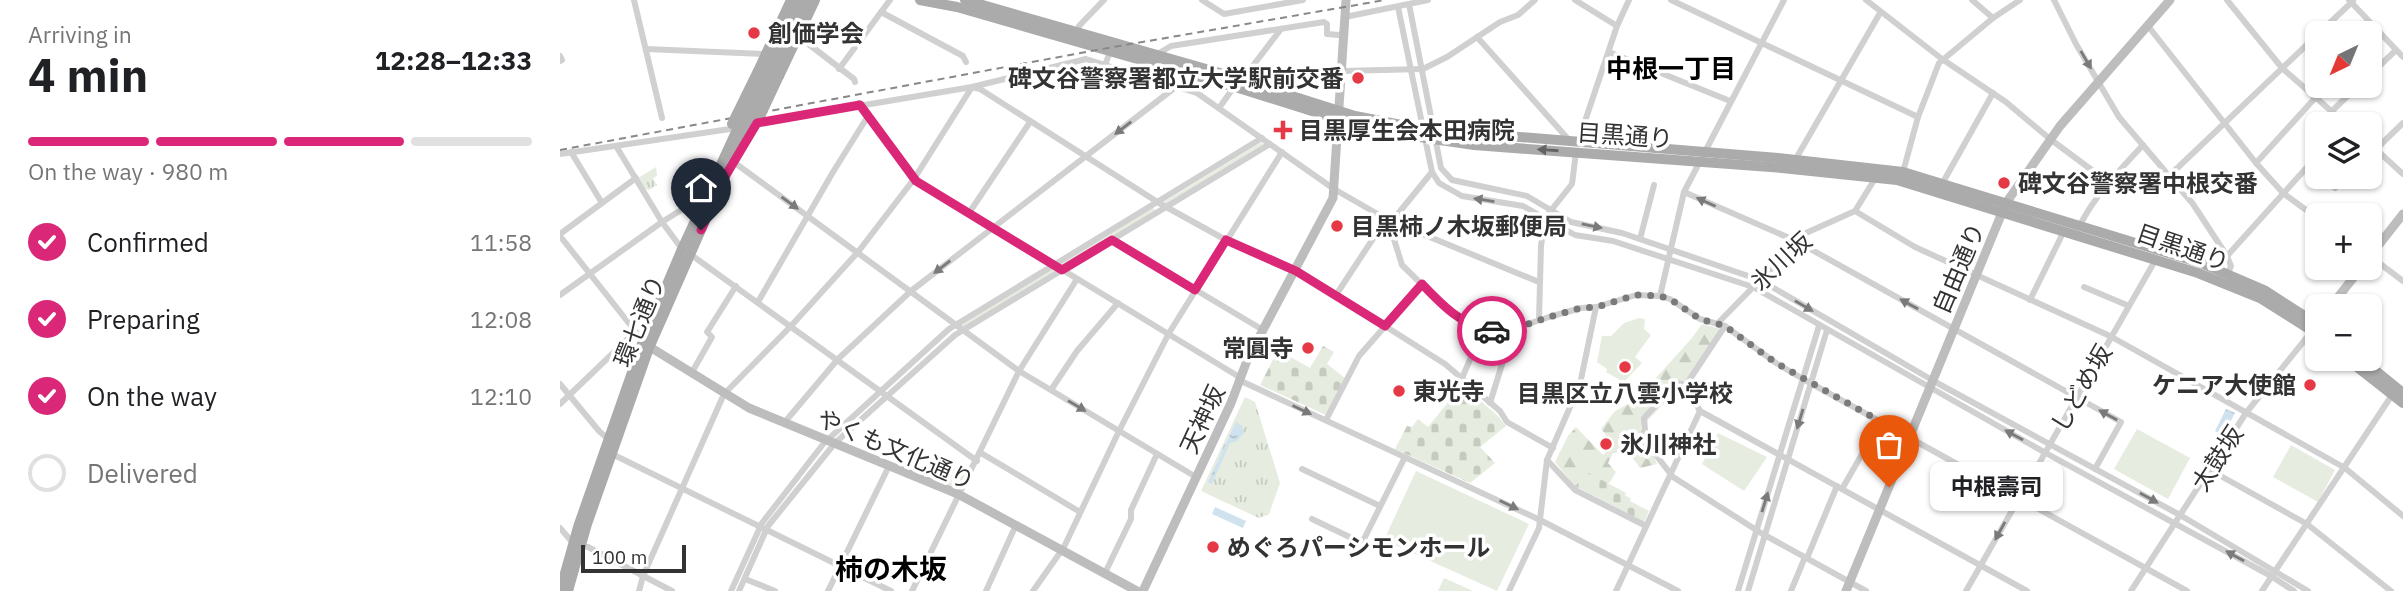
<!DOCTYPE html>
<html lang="en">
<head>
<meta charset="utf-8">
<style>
  :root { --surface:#fff; --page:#f2f2f2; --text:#202124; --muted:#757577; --line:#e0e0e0; --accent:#db2777 }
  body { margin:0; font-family:"IBM Plex Sans","Noto Sans JP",sans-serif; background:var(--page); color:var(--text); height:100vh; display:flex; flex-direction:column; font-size:26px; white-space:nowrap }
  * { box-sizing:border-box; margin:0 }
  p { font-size:23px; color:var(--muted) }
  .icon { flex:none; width:38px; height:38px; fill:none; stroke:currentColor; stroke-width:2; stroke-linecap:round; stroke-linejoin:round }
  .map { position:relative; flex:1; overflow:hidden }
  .side { display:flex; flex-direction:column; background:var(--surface); width:560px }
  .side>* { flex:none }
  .needle { width:46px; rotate:223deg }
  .buttons { position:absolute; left:1745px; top:21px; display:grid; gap:14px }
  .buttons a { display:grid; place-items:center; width:77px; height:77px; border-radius:10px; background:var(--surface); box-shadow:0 2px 5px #0004; font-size:35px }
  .scale { position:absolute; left:21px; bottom:18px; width:105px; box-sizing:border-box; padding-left:7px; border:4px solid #333; border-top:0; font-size:19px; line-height:24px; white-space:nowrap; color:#333; -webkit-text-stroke:5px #fff; paint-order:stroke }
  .pin { position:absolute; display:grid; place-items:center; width:60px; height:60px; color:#fff; margin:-72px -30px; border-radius:50% 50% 50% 0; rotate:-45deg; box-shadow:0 0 7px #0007 }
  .pin .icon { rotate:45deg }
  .courier { position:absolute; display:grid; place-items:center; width:70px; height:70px; margin:-35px; border:5px solid #db2777; border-radius:50%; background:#fff; color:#222; box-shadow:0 2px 9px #0007 }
  .bubble { position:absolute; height:49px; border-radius:10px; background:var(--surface); box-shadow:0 2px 5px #0004; font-size:23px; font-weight:700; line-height:49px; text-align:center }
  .overview em { font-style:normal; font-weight:700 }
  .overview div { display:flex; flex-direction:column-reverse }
  .overview { display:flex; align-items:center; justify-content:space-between; height:119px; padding:0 28px }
  h1 { font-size:46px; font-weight:700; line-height:52px }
  .bar { display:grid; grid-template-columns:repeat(4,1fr); gap:10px 7px; align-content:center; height:84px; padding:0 28px }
  .bar i { height:9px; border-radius:5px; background:var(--line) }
  .bar .selected { background:var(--accent) }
  .bar p { grid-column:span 4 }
  ol { padding:0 28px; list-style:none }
  li { display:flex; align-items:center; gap:21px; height:77px }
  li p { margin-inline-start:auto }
  li .icon { padding:7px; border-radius:50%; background:var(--accent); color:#fff; stroke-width:4 }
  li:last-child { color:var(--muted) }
  li i { width:38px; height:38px; border:4px solid var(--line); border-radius:50% }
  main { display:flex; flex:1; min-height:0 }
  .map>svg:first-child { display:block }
  .green { fill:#e6ecdf }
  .forest { fill:url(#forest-firs) }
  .cemetery { fill:url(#cemetery-stones) }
  .park { fill:url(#park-tufts) }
  .water { fill:url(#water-ripples) }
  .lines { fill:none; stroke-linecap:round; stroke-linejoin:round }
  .street { stroke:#d0d0d0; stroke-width:6 }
  .secondary { stroke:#bdbdbd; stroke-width:9 }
  .primary { stroke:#ababab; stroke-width:10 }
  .rail { stroke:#888; stroke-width:2; stroke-dasharray:7 5; stroke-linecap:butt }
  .primary-bridge { stroke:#ababab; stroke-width:10 }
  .oneway { fill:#7a7a7a }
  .oneway2 { fill:#636363 }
  .done { stroke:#7a7a7a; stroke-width:7; stroke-dasharray:0 12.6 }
  .route { stroke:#db2777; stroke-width:9 }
  .poi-dot { fill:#e63946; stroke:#fff; stroke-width:2.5 }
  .labels { text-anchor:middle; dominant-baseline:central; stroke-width:7; stroke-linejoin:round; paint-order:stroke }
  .poi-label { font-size:24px; font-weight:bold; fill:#333; stroke:#fff; text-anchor:start }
  .street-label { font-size:24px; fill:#333; stroke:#fff }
  .neighbourhood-label { font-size:26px; font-weight:bold; fill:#000; stroke:#fff }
  .quarter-label { font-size:28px; font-weight:bold; fill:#000; stroke:#fff }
</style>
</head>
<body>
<main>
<section class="side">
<div class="overview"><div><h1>4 min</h1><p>Arriving in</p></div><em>12:28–12:33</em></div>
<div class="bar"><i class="selected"></i><i class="selected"></i><i class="selected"></i><i></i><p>On the way · 980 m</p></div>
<ol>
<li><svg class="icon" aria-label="check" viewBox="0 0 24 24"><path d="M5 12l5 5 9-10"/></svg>Confirmed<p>11:58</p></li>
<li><svg class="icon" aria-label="check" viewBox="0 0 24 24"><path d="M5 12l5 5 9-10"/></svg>Preparing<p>12:08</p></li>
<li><svg class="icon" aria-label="check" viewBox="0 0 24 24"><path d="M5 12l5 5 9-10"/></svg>On the way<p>12:10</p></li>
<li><i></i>Delivered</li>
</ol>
</section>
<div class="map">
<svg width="1843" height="591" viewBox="0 0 1843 591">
  <defs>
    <pattern id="forest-firs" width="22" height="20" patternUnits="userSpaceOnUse" patternTransform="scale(1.75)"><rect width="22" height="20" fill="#e6ecdf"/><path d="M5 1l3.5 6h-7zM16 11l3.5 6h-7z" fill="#c6cbc0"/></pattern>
    <pattern id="cemetery-stones" width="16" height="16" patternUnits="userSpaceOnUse" patternTransform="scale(1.75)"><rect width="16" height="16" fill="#e6ecdf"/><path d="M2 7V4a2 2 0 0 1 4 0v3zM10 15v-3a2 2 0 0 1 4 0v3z" fill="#c6cbc0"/></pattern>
    <pattern id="park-tufts" width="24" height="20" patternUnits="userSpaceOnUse" patternTransform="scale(1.75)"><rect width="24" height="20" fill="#e6ecdf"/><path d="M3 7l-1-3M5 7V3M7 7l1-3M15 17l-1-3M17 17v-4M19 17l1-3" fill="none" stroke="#c6cbc0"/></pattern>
    <pattern id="water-ripples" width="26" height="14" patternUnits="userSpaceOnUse" patternTransform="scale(1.75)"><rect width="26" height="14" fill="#cfe2ee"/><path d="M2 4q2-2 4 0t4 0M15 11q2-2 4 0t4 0" fill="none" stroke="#b2c2cd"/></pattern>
  </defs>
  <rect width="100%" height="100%" fill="#fff"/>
  <g class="green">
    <path d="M700,143L705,144L607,204L604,202Z"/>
    <path d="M592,208L596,210L502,267L500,265Z"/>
    <path d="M492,268L497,270L404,327L401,325Z"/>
    <path d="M1079,318L1085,319L1084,329L1091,335L1075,357L1082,363L1064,382L1046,372L1047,369L1037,362L1042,336H1051L1064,323Z"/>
    <path d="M1577,429L1630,458L1608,499L1554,469Z"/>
    <path d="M1158,433L1207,457L1184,491L1142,464Z"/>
    <path d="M1731,445L1775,470L1758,502L1713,477Z"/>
    <path d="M856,471L969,524L937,591L824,540Z"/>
    <path d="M884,578L913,591H878Z"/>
  </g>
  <path class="forest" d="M1142,324L1161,329L1125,382L1081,427L1097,464L1080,468C1072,456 1068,452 1053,453L1048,463L1056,472L1050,482L1046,484L1029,475L1017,489L995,462L1008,436L1016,427L1043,455L1054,445L1041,429L1055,411L1076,400L1132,338Z"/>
  <g class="cemetery">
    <path d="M763,346L774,352L767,364L785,378L766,415L700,385L718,350L750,368Z"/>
    <path d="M902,385L938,416L946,426L920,447L935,463L910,483L835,449L847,426L852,427L858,419L868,427Z"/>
    <path d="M1029,473L1066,493L1065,495L1071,499L1070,501L1089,511L1084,522L1015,486Z"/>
  </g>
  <g class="park">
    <path d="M96,167L97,175L93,179L97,185L89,190L85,189L78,178Z"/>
    <path d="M685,397L695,402L720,483L709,514L699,518L641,491Z"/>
    <path d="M390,464L407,475L398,492L379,484Z"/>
  </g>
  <g class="water">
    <path d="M1666,409L1675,413L1663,436L1655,431Z"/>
    <path d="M676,422L682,426L684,433L677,441L670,443L652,484L648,482Z"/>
    <path d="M655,507L686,521L683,528L652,514Z"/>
  </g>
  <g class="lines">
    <g class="street">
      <path d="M74,0L102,118"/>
      <path d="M642,0L664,14L743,0"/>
      <path d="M1015,0L1057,26"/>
      <path d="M1111,0L1358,117"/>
      <path d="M1306,0L1382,59L1446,102L1490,139L1548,182"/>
      <path d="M1412,0L1433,18"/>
      <path d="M1494,0L1516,44L1559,117L1633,204L1667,256L1671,266L1668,273"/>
      <path d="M1667,0L1722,68L1786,124"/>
      <path d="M1789,0L1843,57"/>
      <path d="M849,4L881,168L892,180L967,196L1011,222L1062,233L1200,280L1379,384L1620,515L1748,591"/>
      <path d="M838,7L872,172L879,183L902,196L963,206L1015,235L1053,241L1193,287L1484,452L1711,576L1734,591"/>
      <path d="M321,12L403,56L406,62"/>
      <path d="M785,17L868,0"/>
      <path d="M1588,26L1696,163L1723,193L1757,218"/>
      <path d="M517,32L519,26L544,0"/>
      <path d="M1759,33L1793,1"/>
      <path d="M238,36L294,79L295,82"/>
      <path d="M917,37L1009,140"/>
      <path d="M86,49L206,54"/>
      <path d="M1049,52L1170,101"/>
      <path d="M596,55L611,46L764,22L767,24V34L779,35L784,32"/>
      <path d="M0,56L2,60L0,61"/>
      <path d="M545,65L637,93L774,189L828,220L842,265L890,312L923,330L936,331L953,329L989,317L1021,308L1036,307L1076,295L1100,296L1110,299L1140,319L1165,326L1216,363L1243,379L1627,591"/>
      <path d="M279,69L330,0"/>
      <path d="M782,71L863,69L887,57L940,22L958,15L975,0"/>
      <path d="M1810,75L1836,50"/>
      <path d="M682,80L721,29"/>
      <path d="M299,103L356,181L681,378"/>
      <path d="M659,108L674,87"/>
      <path d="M1772,111L1798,86"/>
      <path d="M197,123L412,87L526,59L545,65L550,52"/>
      <path d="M1018,142L1057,26L1069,0"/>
      <path d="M1810,144L1843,174"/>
      <path d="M56,146L102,222L122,249"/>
      <path d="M11,152L42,203"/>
      <path d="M0,154L170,129"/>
      <path d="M1810,155L1843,123"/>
      <path d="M1238,161V155L1320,13"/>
      <path d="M175,163L459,371L636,477"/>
      <path d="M1696,163L1756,97"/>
      <path d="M1343,172L1358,117L1379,63L1433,18L1460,0"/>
      <path d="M1610,175L1757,35"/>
      <path d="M1764,177L1775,188L1787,177"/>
      <path d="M1382,184L1433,93"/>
      <path d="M1124,192L1236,241L1561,422L1535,469"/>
      <path d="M1295,211L1355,247L1550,336L1785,468L1843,516"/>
      <path d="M409,213L470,122"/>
      <path d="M832,221L872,172"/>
      <path d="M1520,225C1536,194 1559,171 1583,145"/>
      <path d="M0,234L76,178"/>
      <path d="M0,236L83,341"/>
      <path d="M1080,239L1094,185"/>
      <path d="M552,240L703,330"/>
      <path d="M130,254L417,461"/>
      <path d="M1667,256L1757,156"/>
      <path d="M1810,256L1843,281"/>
      <path d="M1524,287L1569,306"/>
      <path d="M0,295L102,222L145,195"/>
      <path d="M776,295L826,219L979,282"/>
      <path d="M1100,296L1124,192L1224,0"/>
      <path d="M1470,300L1504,231"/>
      <path d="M198,302L273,172L308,116"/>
      <path d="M979,320L981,246L985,218L1012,184L1016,152"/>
      <path d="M1158,323L1246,233L1295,211L1316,177"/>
      <path d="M1165,326L1126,385L1140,411L1467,591"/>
      <path d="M131,374L152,337L147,332L149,329L176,286"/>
      <path d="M902,378L923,330"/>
      <path d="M681,381L980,520L1118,591"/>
      <path d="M0,384L39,431L48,439"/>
      <path d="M1126,385L1117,383L1084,418L1085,430L1092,450L1113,477L1201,533L1306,591"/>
      <path d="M491,390L517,351L558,303"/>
      <path d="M930,403L953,329"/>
      <path d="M0,404L75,332"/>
      <path d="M766,420L799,356L862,284"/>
      <path d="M224,423L278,359L351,291L617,86"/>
      <path d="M421,453L520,512"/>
      <path d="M52,454L331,591"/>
      <path d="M987,460L1015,490L1086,526"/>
      <path d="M742,469L820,506"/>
      <path d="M1650,470L1747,524L1831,591"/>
      <path d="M1282,489L1321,421"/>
      <path d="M752,519L802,543L845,457"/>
      <path d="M0,528L13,543"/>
      <path d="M20,546L28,547L112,591"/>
      <path d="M1247,558L1277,486"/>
      <path d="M545,573L571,519V510L597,454"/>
      <path d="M185,579L215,591"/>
      <path d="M79,591L83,576L164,394L231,326L298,252L354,179L412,87L420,89L599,203L666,240L736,271L776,295L885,364L940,411L947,422L993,448"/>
      <path d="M171,591L202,523L264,443L389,329L702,138"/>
      <path d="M179,591L208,526L275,443L395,335L710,144"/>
      <path d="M268,591L329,466"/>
      <path d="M352,591L459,371L517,279"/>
      <path d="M426,591L456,525"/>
      <path d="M473,591L504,547L559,431L609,333L722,152"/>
      <path d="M949,591L979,528L987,460L1020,384L1036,307"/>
      <path d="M1056,591L1140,411"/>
      <path d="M1178,591L1259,326"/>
      <path d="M1188,591L1267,330"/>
      <path d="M1231,591L1245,557"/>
      <path d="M1406,591L1596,259"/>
      <path d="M1571,591L1686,413L1752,331"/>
      <path d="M1702,591L1832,395"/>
    </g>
    <g class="secondary">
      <path d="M1810,256L1843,214"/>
      <path d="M1771,306L1801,268"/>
      <path d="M85,344L189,408L398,494L577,591"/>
      <path d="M583,591L671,403L688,358L773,198L786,0"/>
      <path d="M1286,591L1446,203L1500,126L1610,0"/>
    </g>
    <g class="primary">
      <path d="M360,0L397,7L685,90L812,130L914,145L1222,168L1337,180L1638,273L1700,298L1757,334"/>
      <path d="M405,0L660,73L795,116L862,129L1218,158L1343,172L1641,263L1704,290L1757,324"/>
      <path d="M198,71L231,0"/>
      <path d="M205,72L238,0"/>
      <path d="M212,73L246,0"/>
      <path d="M219,76L255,0"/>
      <path d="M1787,359L1843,403"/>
      <path d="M1801,359L1843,393"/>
      <path d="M0,591L18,527L83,341L122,249L181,121"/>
      <path d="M8,591L27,524L89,348L188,123"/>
    </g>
    <path class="rail" d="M0,150L542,49L825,0"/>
    <g class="primary-bridge">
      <path d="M181,121L205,72"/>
      <path d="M188,123L212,73"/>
      <path d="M197,123L219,76"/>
      <path d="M172,124L198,71"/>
    </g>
  </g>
  <defs><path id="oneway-solid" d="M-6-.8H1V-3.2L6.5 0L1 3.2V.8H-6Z" transform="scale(1.75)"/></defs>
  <g class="oneway">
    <use href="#oneway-solid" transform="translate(1526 60) rotate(60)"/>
    <use href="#oneway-solid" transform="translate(563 128) rotate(142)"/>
    <use href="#oneway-solid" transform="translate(924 200) rotate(-171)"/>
    <use href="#oneway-solid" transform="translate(1146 202) rotate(-156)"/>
    <use href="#oneway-solid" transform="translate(230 203) rotate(36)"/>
    <use href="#oneway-solid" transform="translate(1032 226) rotate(12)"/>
    <use href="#oneway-solid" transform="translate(382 267) rotate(142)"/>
    <use href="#oneway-solid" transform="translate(1349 304) rotate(-151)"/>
    <use href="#oneway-solid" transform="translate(1244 306) rotate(30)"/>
    <use href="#oneway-solid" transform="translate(517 406) rotate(31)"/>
    <use href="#oneway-solid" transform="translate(742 410) rotate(25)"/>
    <use href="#oneway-solid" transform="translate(1548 415) rotate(-151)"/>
    <use href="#oneway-solid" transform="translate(1240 419) rotate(107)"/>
    <use href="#oneway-solid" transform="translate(1454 435) rotate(-151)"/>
    <use href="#oneway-solid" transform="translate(1589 498) rotate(29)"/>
    <use href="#oneway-solid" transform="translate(1205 502) rotate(-73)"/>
    <use href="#oneway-solid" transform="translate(949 505) rotate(26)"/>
    <use href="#oneway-solid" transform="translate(1440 531) rotate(119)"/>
    <use href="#oneway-solid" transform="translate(1675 556) rotate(-151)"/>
  </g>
  <use class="oneway2" href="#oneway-solid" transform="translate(988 150) rotate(-176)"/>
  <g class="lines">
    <path class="done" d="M932,331L953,329L989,317L1021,308L1037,307L1076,295L1100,296L1110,299L1140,319L1165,326L1216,363L1350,438L1329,487"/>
    <path class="route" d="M141,230L166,175L197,123L300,105L356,181L502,270L552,240L635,290L666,240L736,271L825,326L862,284C881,304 903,327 932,331"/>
  </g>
  <g class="poi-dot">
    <circle cx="194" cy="33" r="7"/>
    <circle cx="798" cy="78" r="7"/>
    <path d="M719.5 119.5h7v7h7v7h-7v7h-7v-7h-7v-7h7z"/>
    <circle cx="1444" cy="183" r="7"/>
    <circle cx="777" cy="226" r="7"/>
    <circle cx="748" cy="348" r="7"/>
    <circle cx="1065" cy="367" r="7"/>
    <circle cx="1750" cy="385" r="7"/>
    <circle cx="839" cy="391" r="7"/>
    <circle cx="1046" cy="444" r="7"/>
    <circle cx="653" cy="547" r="7"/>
  </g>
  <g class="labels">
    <g class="poi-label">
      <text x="208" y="33">創価学会</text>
      <text x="784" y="78" text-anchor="end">碑文谷警察署都立大学駅前交番</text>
      <text x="739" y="130">目黒厚生会本田病院</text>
      <text x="1458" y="183">碑文谷警察署中根交番</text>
      <text x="791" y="226">目黒柿ノ木坂郵便局</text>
      <text x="734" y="348" text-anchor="end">常圓寺</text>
      <text x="1736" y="385" text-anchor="end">ケニア大使館</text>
      <text x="853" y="391">東光寺</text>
      <text x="1065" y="393" text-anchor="middle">目黒区立八雲小学校</text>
      <text x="1060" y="444">氷川神社</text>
      <text x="667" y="547">めぐろパーシモンホール</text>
    </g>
    <g class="street-label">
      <text transform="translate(1065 135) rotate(4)">目黒通り</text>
      <text transform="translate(1623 247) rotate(19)">目黒通り</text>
      <text transform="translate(1221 261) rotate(-43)">氷川坂</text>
      <text transform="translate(1398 268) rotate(-67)">自由通り</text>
      <text transform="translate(79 321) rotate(-68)">環七通り</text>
      <text transform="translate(1521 388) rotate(-60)">しどめ坂</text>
      <text transform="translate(642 419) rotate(-65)">天神坂</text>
      <text transform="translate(336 449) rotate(23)">やくも文化通り</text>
      <text transform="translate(1657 458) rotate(-57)">太鼓坂</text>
    </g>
    <g class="neighbourhood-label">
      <text x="1111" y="68">中根一丁目</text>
    </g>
    <g class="quarter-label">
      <text x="331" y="568">柿の木坂</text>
    </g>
  </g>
</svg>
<div class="buttons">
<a><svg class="needle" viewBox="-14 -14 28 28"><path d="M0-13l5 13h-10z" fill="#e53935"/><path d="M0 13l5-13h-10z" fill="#757577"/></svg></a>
<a><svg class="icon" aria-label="layers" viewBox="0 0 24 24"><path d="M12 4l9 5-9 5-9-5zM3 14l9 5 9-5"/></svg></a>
<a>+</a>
<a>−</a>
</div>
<div class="scale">100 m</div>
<div class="pin" style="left:1329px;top:487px;background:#ea580c"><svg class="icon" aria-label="bag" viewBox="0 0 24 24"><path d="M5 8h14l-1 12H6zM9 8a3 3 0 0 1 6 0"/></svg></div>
<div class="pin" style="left:141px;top:230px;background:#1f2937"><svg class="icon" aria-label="home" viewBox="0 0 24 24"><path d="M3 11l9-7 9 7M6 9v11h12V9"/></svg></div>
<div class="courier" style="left:932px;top:331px"><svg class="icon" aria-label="car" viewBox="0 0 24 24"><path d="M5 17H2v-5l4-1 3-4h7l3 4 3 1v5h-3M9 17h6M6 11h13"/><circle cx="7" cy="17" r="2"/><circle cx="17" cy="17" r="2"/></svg></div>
<div class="bubble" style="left:1370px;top:462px;width:133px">中根壽司</div>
</div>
</main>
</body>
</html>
